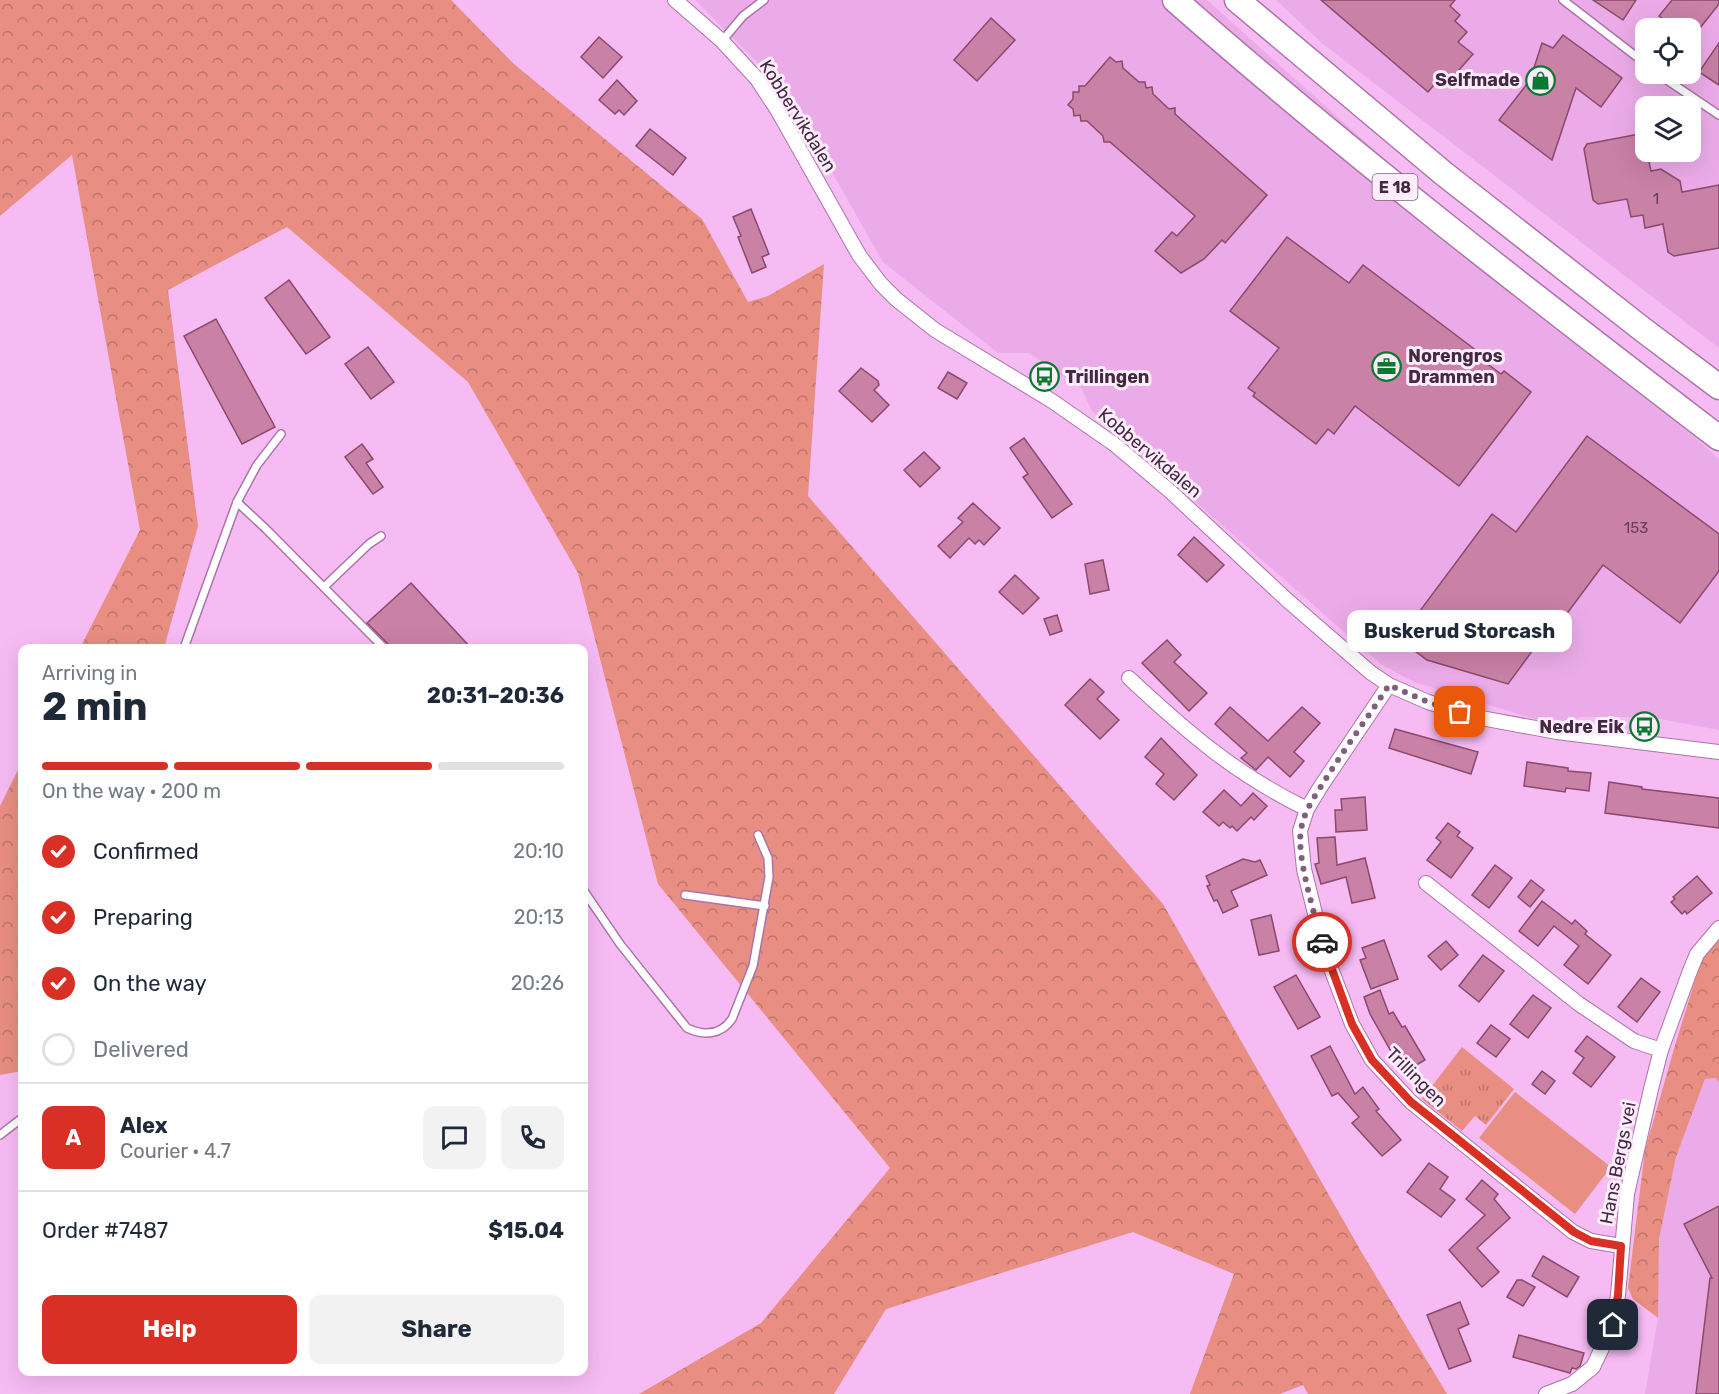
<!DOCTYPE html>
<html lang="en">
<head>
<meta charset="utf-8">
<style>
  :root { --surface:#fff; --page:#f2f2f3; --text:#1f2937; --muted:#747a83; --line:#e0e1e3; --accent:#d93025 }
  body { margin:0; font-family:Rubik,sans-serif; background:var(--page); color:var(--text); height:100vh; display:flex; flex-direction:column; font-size:22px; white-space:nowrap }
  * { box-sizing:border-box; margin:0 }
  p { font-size:20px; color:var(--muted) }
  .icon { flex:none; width:33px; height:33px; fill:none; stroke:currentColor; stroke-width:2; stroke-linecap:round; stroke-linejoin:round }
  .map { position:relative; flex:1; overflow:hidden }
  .side { position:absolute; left:18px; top:644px; width:570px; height:732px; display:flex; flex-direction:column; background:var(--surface); border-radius:12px; box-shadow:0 6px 24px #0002 }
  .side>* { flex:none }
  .tools { position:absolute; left:1635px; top:18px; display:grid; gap:12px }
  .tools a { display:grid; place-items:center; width:66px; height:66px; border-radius:12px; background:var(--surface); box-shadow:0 6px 24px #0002; font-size:30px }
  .pin { position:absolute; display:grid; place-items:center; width:51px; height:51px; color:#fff; margin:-26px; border-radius:12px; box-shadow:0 3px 9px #0006 }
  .courier { position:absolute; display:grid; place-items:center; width:60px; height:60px; margin:-30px; border:4px solid #d93025; border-radius:50%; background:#fff; color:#222; box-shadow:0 2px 8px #0007 }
  .bubble { position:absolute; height:42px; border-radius:12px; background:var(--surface); box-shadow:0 6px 24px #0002; font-size:20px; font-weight:700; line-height:42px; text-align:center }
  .headline em { font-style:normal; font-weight:700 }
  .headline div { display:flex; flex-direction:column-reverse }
  .headline { display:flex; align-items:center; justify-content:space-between; height:102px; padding:0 24px }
  h1 { font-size:39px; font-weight:700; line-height:45px }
  .bar { display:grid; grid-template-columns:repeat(4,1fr); gap:9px 6px; align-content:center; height:72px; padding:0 24px }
  .bar i { height:8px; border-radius:4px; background:var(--line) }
  .bar .active { background:var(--accent) }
  .bar p { grid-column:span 4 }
  .line { display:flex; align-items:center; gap:15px; padding:0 24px; border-top:2px solid var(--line) }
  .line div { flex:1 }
  .round { display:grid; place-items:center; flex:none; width:63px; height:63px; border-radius:12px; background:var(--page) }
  ol { padding:0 24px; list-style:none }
  li { display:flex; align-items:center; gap:18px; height:66px }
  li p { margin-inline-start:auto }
  li .icon { padding:6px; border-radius:50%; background:var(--accent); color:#fff; stroke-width:4 }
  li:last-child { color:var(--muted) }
  li i { width:33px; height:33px; border:3px solid var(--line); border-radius:50% }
  .primary-button { display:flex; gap:12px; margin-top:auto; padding:12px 24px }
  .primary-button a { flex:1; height:69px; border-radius:12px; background:var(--accent); color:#fff; font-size:24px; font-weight:700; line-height:69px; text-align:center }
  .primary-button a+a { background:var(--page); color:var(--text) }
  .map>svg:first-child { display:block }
  .built { fill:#ebabe8; fill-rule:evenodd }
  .grass { fill:url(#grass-tufts) }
  .forest { fill:url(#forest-crowns) }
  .pitch { fill:#e88e82 }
  .building { fill:#c981a6; stroke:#8b496c; stroke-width:1.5 }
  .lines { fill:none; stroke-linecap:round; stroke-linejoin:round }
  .service-casing { stroke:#ab74a9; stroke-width:10 }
  .minor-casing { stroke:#ab74a9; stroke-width:16 }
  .motorway-casing { stroke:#ab74a9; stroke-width:27 }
  .service { stroke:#fff; stroke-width:7 }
  .minor { stroke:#fff; stroke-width:14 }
  .motorway { stroke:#fff; stroke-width:24 }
  .done { stroke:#815d80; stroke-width:6; stroke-dasharray:0 10.8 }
  .route { stroke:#d93025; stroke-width:8 }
  .labels { text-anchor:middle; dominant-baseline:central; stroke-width:6; stroke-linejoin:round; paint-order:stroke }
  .number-label { font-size:15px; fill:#64405a }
  .shield { fill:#ffedfe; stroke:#7b647a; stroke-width:1.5 }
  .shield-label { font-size:16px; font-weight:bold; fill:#422a41 }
  .poi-label { font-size:18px; font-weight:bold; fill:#422a41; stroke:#ffedfe; text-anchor:end }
  .street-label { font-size:18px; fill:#422a41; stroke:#ffedfe }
</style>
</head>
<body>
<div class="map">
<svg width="1719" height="1394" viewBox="0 0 1719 1394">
  <defs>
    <pattern id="grass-tufts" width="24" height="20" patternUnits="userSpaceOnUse" patternTransform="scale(1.5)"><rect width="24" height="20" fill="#e88e82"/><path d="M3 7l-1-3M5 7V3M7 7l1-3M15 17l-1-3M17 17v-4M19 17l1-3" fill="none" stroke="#be746c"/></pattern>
    <pattern id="forest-crowns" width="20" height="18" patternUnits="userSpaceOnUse" patternTransform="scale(1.5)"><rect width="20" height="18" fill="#e88e82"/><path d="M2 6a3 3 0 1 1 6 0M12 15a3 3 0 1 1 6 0" fill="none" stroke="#be746c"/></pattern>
  </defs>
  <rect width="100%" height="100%" fill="#f7bbf4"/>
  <g class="built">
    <path d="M695,0H1207L1719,459V730L1650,717H1578L1573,723L1535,719L1414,682L1382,665L1092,411L1081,388L1029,353H998L883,262L785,90Z"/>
    <path d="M1276,0H1719V348L1323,44ZM1646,28H1690V74H1646ZM1646,106H1690V152H1646Z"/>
    <path d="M1716,1078L1719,1083V1394H1645L1658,1318L1659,1239L1676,1157L1705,1079Z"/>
  </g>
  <path class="grass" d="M1462,1047L1514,1089L1486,1125L1475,1116L1462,1131L1422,1099Z"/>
  <g class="forest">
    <path d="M0,0H451L514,64L702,219L748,302L768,296L824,264L808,496L1163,904L1362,1253L1447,1394H1308L1303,1385L1280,1394H1190L1234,1274L1133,1232L886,1309L834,1394H639L761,1323L890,1168L658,884L578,573L468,382L287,227L168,290L198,526L164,648H80L140,530L72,155L0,216Z"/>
    <path d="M22,762V1071L0,1075V806Z"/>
    <path d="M1719,938V1083L1716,1078L1705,1079L1676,1157L1659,1239L1658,1318L1633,1299L1628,1288L1645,1150L1676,1042L1702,958Z"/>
  </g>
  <path class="pitch" d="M1515,1092L1611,1167L1575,1214L1479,1138Z"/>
  <g class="building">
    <path d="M1321,0H1455L1450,6L1460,15L1455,21L1467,32L1458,42L1473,54L1452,78L1445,72L1428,92Z"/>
    <path d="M1593,0H1636L1623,20Z"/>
    <path d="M1672,0H1719V4L1700,28H1675L1659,16Z"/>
    <path d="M991,18L1015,40L977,81L954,60Z"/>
    <path d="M1563,35L1622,78L1601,107L1576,88L1552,160L1499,120L1530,80L1542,43L1553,48Z"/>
    <path d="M599,37L622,57L603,78L581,57Z"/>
    <path d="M1719,43V85L1699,72Z"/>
    <path d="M1110,57L1116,62L1122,61L1123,68L1139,82H1145L1146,88L1152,87L1153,94L1169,109L1175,108V114L1267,195L1225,243L1222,240L1204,259L1181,273L1155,251L1172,232L1177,236L1195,216L1110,142H1104L1103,136L1087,121H1081L1080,115L1074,116L1073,109L1068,105L1073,99V92H1079V86H1085Z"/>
    <path d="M617,80L637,101L624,115L619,110L615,114L599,100Z"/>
    <path d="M650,129L686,158L673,175L636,146Z"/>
    <path d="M1639,134L1645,138L1646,152H1647L1651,171L1661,169L1680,181L1682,192L1719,185V248L1674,256L1668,252L1663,224L1645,228L1643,215L1631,217L1627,199L1598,204L1593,200L1584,149L1587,144Z"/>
    <path d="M751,209L769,254L762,257L766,267L752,273L738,237L741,236L733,217Z"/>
    <path d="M1287,237L1349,283L1363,265L1481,354L1478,357L1501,374L1504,371L1531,392L1459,486L1355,406L1334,434L1328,429L1316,444L1253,396L1255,393L1248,388L1279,348L1230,311Z"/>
    <path d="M289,280L330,337L306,354L265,298Z"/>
    <path d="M216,319L275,427L242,444L184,336Z"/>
    <path d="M368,347L394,382L371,399L345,364Z"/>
    <path d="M861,368L878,381L879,385L874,390L889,405L872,422L839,391Z"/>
    <path d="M948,372L967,383L957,399L938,388Z"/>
    <path d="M1587,436L1719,534V571L1680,623L1603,565L1554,631L1549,628L1508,684L1427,660L1399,639L1492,514L1516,532Z"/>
    <path d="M1024,438L1072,504L1052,518L1023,477L1028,474L1010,448Z"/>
    <path d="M362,444L373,459L366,463L383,487L373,494L345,457Z"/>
    <path d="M924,452L940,468L920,487L904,470Z"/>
    <path d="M973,503L1000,528L984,545L979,540L975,544L969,538L950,558L938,546L963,522L958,518Z"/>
    <path d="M1194,537L1224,565L1207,582L1178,555Z"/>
    <path d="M1103,560L1109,590L1090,594L1085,564Z"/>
    <path d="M1015,575L1039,598L1023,614L999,592Z"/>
    <path d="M411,583L471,648H390L388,644L367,623Z"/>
    <path d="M1057,615L1062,631L1050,635L1044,619Z"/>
    <path d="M1167,640L1181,655L1174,662L1207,693L1189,711L1142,663Z"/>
    <path d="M1090,679L1104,692L1097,699L1119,720L1100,739L1065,705Z"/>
    <path d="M1230,707L1268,741L1302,707L1320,723L1294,752L1304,761L1290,777L1268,757L1256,770L1241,758L1247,753L1215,724Z"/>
    <path d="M1395,729L1478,752L1471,774L1389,748Z"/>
    <path d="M1161,738L1197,775L1174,800L1156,784L1164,774L1145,757Z"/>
    <path d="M1527,762L1568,768V771L1591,773L1589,791L1566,788L1565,792L1524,786Z"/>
    <path d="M1609,782L1642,787V789L1719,798V828L1605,813Z"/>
    <path d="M1224,790L1241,806L1253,793L1267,806L1254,820L1251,817L1237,831L1232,826L1230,828L1223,822L1219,826L1203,812Z"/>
    <path d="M1365,797L1367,830L1336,832L1335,810H1342L1341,799Z"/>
    <path d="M1448,823L1460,832L1457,836L1473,848L1451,878L1427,860L1441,842L1436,838Z"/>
    <path d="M1335,837L1337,865L1365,858L1375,898L1352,903L1346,877L1321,884L1315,864L1319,863L1317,838Z"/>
    <path d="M1243,859L1255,862L1260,860L1267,875L1231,891L1238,906L1223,913L1217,900L1214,901L1207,886L1210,885L1206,876Z"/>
    <path d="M1495,865L1512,878L1489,908L1472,895Z"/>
    <path d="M1697,876L1712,893L1687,914L1685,911L1682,914L1671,902L1675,899L1673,897Z"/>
    <path d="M1531,880L1544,890L1530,907L1518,897Z"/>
    <path d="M1542,901L1572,924L1575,920L1587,931L1585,934L1611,955L1588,984L1564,965L1579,946L1554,926L1538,946L1519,931Z"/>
    <path d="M1271,915L1279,951L1259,955L1251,920Z"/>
    <path d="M1384,940L1398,979L1371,989L1360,960L1366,958L1362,948Z"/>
    <path d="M1446,941L1458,955L1441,970L1428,956Z"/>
    <path d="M1483,955L1504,971L1479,1002L1459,986Z"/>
    <path d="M1296,975L1320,1017L1298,1029L1274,987Z"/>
    <path d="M1641,978L1660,992L1637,1022L1618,1007Z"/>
    <path d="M1380,990L1389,1014L1393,1012L1402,1027L1405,1026L1425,1060L1408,1070L1398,1052L1393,1055L1370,1014L1364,997Z"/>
    <path d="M1533,995L1551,1008L1528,1038L1510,1024Z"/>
    <path d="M1491,1025L1510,1039L1496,1057L1477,1043Z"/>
    <path d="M1587,1036L1615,1057L1591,1087L1573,1073L1584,1058L1575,1051Z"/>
    <path d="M1330,1046L1355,1094L1363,1087L1379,1109L1376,1111L1401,1140L1382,1156L1352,1123L1359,1117L1338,1093L1332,1096L1311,1056Z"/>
    <path d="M1542,1071L1555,1081L1545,1094L1532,1084Z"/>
    <path d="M1429,1163L1448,1177L1440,1189L1455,1200L1441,1217L1407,1192Z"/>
    <path d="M1482,1180L1498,1194L1494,1199L1510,1218L1477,1248L1499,1272L1482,1287L1449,1250L1485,1215L1466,1199Z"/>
    <path d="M1719,1206V1394H1696L1710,1278H1712L1684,1224Z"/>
    <path d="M1543,1256L1579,1277L1567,1297L1532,1276Z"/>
    <path d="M1517,1280H1522L1535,1287L1523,1306L1507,1297Z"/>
    <path d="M1460,1302L1469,1324L1458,1329L1471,1361L1449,1369L1427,1315Z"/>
    <path d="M1519,1335L1584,1353L1580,1366L1576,1369L1572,1368L1570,1373L1513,1357Z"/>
  </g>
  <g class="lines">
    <defs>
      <g id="service">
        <path d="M1563,0L1646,64"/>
        <path d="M722,41L743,16L764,0"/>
        <path d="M1658,74L1719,115"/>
        <path d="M237,502L266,529L384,648"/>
        <path d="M324,587L369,544L381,536"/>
        <path d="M184,648L237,502L257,465L281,434"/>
        <path d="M584,891L620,944L687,1028C704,1036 721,1035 732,1019L753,966L769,877L768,858L758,835"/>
        <path d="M685,895L765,906"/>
        <path d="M0,1135L22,1118"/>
      </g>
      <g id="minor">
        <path d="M675,0L722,41L757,79L778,111L859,255L881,284L896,299L935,330L1052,401L1114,444L1171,492L1287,600L1370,672L1389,685L1428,702L1476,717L1557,732L1719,752"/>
        <path d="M1129,678C1187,732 1235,774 1307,809"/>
        <path d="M1389,685L1321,786L1307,809L1300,831L1304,869L1324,950L1352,1024L1372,1060L1411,1102L1573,1232L1591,1241L1621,1246"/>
        <path d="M1426,883L1579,1004L1634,1041L1661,1050"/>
        <path d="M1546,1394L1572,1384L1593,1367L1613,1325L1618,1295L1627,1194L1651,1089L1661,1050L1690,971L1697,954L1719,928"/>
      </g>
      <g id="motorway">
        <path d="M1175,0C1350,154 1534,296 1719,438"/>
        <path d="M1237,0L1443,173L1642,329L1719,387"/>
      </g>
    </defs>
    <use href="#service" class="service-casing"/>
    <use href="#minor" class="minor-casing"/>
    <use href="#motorway" class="motorway-casing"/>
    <use href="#service" class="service"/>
    <use href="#minor" class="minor"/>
    <use href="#motorway" class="motorway"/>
  </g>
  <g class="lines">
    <path class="done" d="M1322,942C1315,916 1296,855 1301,830C1304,810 1317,793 1327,777C1347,745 1369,716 1389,685L1428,702L1460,712"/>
    <path class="route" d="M1322,942L1352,1024L1372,1060L1411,1102L1574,1232L1591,1241L1621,1246L1618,1295L1613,1325"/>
  </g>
  <defs>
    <symbol id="shop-ring" viewBox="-11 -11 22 22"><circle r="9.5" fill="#ffedfe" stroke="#087a30" stroke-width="1.5"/><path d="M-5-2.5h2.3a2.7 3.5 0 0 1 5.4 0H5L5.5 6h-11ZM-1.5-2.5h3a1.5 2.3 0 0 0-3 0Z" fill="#087a30"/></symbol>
    <symbol id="office-ring" viewBox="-11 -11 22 22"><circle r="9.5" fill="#ffedfe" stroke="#087a30" stroke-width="1.5"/><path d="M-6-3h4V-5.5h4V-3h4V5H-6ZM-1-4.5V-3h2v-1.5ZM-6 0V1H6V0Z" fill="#087a30"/></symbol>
    <symbol id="bus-ring" viewBox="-11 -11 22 22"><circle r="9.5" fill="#ffedfe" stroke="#087a30" stroke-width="1.5"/><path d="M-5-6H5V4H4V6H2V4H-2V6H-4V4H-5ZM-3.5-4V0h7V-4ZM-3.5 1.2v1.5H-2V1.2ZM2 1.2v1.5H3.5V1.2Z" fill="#087a30"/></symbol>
  </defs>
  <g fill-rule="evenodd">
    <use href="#shop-ring" x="1524" y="64" width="33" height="33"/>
    <use href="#office-ring" x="1370" y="350" width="33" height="33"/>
    <use href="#bus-ring" x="1028" y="360" width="33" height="33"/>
    <use href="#bus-ring" x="1628" y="710" width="33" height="33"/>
  </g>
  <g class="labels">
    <g class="number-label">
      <text x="1656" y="199">1</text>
      <text x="1636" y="528">153</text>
    </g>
    <rect class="shield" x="1372.5" y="174" width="45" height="26" rx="4.5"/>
    <g class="shield-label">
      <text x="1395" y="187">E 18</text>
    </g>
    <g class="poi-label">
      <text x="1520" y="80">Selfmade</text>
      <text x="1408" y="356" text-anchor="start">Norengros<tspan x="1408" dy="21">Drammen</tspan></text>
      <text x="1065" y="377" text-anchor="start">Trillingen</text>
      <text x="1624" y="727">Nedre Eik</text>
    </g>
    <g class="street-label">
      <text transform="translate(798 116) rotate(58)">Kobbervikdalen</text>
      <text transform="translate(1150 453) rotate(40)">Kobbervikdalen</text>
      <text transform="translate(1416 1077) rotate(45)">Trillingen</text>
      <text transform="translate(1618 1163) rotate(-79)">Hans Bergs vei</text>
    </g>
  </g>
</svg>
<div class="tools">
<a><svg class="icon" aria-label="locate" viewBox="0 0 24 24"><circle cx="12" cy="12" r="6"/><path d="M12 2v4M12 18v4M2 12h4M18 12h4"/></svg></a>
<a><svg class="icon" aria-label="layers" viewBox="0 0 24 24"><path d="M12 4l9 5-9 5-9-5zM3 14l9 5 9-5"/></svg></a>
</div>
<div class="pin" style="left:1460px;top:712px;background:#ea580c"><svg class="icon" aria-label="bag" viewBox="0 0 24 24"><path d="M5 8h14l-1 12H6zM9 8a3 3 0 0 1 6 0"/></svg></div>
<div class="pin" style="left:1613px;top:1325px;background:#1f2937"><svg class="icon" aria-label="home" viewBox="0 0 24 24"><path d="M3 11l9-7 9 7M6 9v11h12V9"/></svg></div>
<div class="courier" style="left:1322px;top:942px"><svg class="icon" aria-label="car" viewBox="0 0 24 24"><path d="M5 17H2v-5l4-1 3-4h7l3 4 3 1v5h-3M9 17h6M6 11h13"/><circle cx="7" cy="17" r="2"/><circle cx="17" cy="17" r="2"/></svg></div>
<div class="bubble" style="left:1347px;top:610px;width:225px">Buskerud Storcash</div>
<section class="side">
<div class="headline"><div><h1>2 min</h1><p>Arriving in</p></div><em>20:31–20:36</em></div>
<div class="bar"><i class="active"></i><i class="active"></i><i class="active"></i><i></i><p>On the way · 200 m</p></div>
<ol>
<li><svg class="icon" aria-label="check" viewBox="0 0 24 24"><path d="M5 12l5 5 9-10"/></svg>Confirmed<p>20:10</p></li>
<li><svg class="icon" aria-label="check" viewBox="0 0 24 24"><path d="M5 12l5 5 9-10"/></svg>Preparing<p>20:13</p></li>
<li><svg class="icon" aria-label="check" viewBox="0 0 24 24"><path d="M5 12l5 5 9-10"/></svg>On the way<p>20:26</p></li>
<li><i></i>Delivered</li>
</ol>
<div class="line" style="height:108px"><b class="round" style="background:var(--accent);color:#fff">A</b><div><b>Alex</b><p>Courier · 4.7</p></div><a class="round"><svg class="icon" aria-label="chat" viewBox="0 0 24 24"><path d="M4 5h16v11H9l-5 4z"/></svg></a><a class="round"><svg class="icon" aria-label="phone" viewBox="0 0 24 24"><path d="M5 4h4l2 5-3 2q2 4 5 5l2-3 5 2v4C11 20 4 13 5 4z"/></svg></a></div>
<div class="line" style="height:78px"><div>Order #7487</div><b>$15.04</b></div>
<div class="primary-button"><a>Help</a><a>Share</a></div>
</section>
</div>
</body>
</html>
